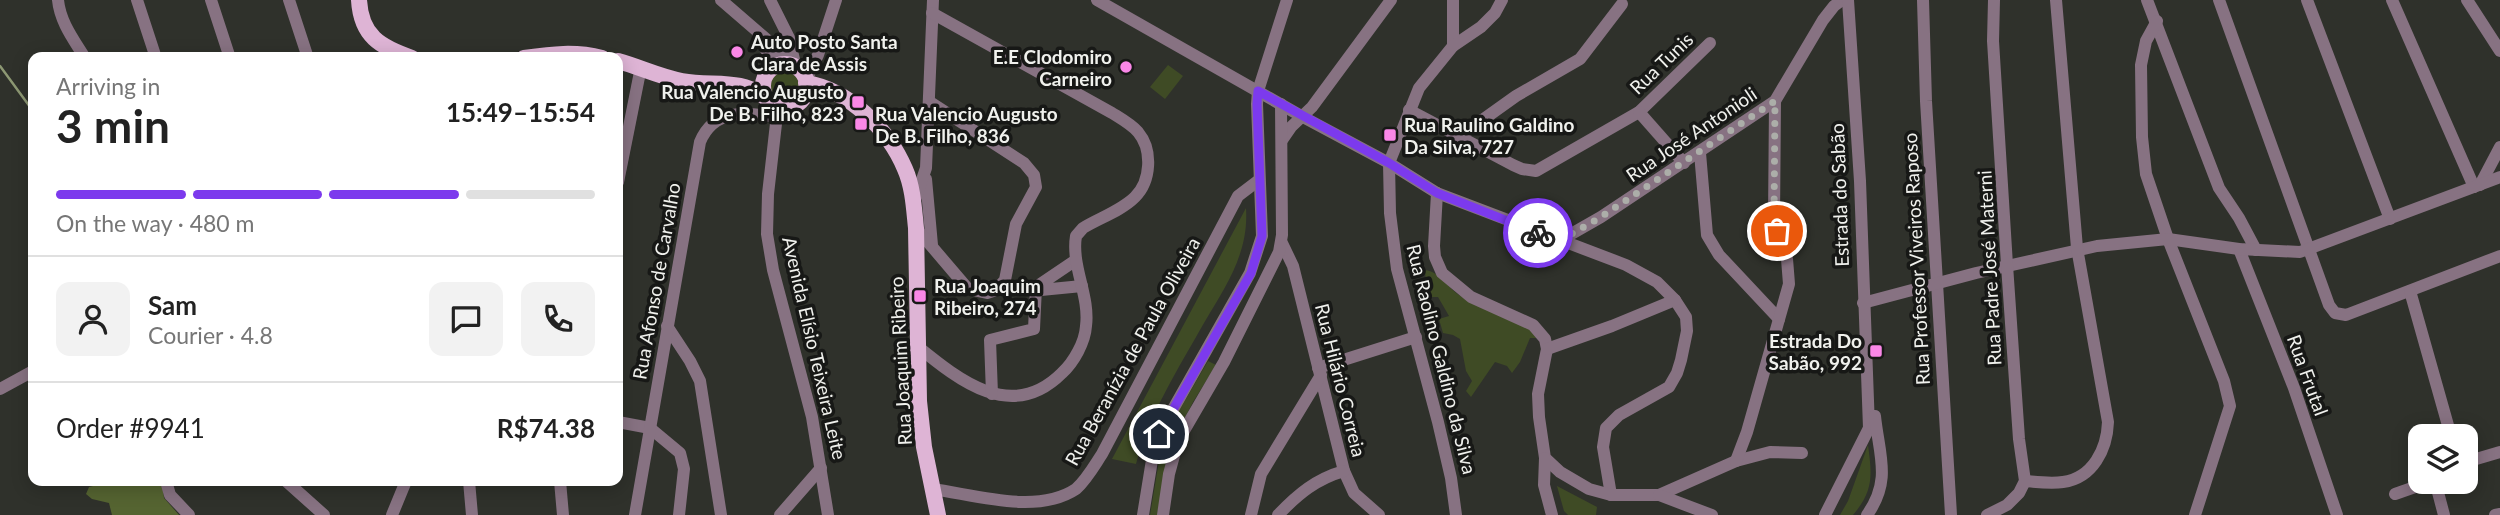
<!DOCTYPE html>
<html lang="en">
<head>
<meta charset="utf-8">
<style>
  :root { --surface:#fff; --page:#f2f2f2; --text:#222; --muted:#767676; --line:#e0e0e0; --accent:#7c3aed }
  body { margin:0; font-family:Lato,sans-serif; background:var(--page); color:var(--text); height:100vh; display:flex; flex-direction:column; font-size:26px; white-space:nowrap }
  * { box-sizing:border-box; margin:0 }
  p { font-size:23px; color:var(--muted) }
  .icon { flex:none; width:38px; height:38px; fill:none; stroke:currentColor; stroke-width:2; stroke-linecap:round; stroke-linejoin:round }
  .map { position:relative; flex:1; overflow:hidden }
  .side { position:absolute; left:28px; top:52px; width:595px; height:434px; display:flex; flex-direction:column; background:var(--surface); border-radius:14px; box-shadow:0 4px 18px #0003 }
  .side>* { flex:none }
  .buttons { position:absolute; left:2408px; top:424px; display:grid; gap:14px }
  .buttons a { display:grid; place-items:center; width:70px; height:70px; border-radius:14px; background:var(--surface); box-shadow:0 4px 18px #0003; font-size:35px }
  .pin { position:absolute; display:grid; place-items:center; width:60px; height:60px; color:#fff; margin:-30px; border:4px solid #fff; border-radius:50%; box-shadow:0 2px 7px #0007 }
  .courier { position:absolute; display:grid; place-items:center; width:70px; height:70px; margin:-35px; border:5px solid #7c3aed; border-radius:50%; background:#fff; color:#222; box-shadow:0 2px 9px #0007 }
  .overview em { font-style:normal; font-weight:700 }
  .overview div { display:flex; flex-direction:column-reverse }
  .overview { display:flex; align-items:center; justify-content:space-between; height:119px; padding:0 28px }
  h1 { font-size:46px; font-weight:700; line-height:52px }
  .bar { display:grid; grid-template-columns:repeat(4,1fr); gap:10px 7px; align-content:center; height:84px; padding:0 28px }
  .bar i { height:9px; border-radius:5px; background:var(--line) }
  .bar .on { background:var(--accent) }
  .bar p { grid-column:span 4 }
  .line { display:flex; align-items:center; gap:18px; padding:0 28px; border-top:2px solid var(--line) }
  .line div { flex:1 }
  .round { display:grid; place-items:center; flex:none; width:74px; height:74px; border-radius:14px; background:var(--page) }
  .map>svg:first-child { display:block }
  .green { fill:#3f4b25 }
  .forest { fill:#556431 }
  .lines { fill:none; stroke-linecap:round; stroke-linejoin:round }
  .stream { stroke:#8d9873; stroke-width:2.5 }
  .minor { stroke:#877282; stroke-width:12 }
  .major { stroke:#deb4d5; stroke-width:16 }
  .done { stroke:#acaea9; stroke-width:7; stroke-dasharray:0 12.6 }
  .route { stroke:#7c3aed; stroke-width:9 }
  .poi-dot { fill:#fa87e7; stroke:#171816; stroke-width:2.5 }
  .labels { text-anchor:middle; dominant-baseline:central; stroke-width:7; stroke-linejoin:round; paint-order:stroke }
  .poi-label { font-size:19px; font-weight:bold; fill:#f0f1ed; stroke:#171816; text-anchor:start }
  .street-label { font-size:19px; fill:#f0f1ed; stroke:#171816 }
</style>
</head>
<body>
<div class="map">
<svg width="2500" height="515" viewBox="0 0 2500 515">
  <rect width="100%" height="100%" fill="#2f312b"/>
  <g class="green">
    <path d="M1168,65L1183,76L1165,99L1150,87Z"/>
    <circle cx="785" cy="85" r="18"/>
    <path d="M1246,208C1249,253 1226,286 1204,323C1178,369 1150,413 1136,464L1112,459Z"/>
    <path d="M1425,270C1440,272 1446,286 1459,295C1486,312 1517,317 1541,338H1530L1520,362L1512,373L1507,366L1495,362L1471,397L1466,391L1472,381L1466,371L1460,339L1453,335L1443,333L1439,319L1449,316L1438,297H1427Z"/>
    <path d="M1208,361L1216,365L1193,402L1170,447L1157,515H1150L1160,455L1169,428Z"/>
    <path d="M1868,445C1872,475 1874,490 1853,515H1840L1848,501Z"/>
    <path d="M1557,486L1597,507L1596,515H1568L1564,511Z"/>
  </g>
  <path class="forest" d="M113,481H162L164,498L179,515H112L109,503L92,499L86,494L89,487Z"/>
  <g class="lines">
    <path class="stream" d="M0,66L33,111"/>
    <g class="minor">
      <path d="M58,0C60,22 74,40 85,58"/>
      <path d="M137,0L156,58"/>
      <path d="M211,0L230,58"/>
      <path d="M289,0L308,58"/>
      <path d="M721,0L779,50L787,64"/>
      <path d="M770,0L789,38L796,68"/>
      <path d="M1097,0L1303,117L1389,163L1437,193L1626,265L1657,282L1675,300L1686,317L1687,331L1681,360L1677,373L1669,387L1619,415L1606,428L1603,447L1611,495"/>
      <path d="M1923,0L1926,101L1951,515"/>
      <path d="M2147,0L2219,188L2239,218L2256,250"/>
      <path d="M2219,0L2329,305L2335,313L2346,315L2500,256"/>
      <path d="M2307,0L2390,219"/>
      <path d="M2392,0L2474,187"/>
      <path d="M2467,0L2500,51"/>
      <path d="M2157,21L2146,41L2141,65L2142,137L2146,174L2168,239L2224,381L2230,406L2195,515"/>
      <path d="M758,38L770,56L773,68"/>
      <path d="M1453,46V0"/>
      <path d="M806,80L818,55L836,0"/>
      <path d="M778,106L768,194L767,234L773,270L812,417L828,515"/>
      <path d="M1409,110L1513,165L1522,169L1536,171L1639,112L1710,43"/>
      <path d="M1639,112L1684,163"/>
      <path d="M1460,136L1516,96L1580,59L1622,4"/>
      <path d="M1282,140L1291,127L1312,107L1391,0"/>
      <path d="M1700,153L1707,235L1719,255L1779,319"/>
      <path d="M926,179L932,245"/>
      <path d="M618,182L641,67"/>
      <path d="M2480,185L2500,147"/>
      <path d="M1437,193L1434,246L1435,257L1442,273L1471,297L1533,325L1545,339L1547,349L1538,394L1539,417L1545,458L1560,472L1589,489L1611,495H1659L1736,461L1770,452L1802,453"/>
      <path d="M914,203L926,168L933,0"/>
      <path d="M916,228L968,289L987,293L996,290L1005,280L1016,224L1036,187L1034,175L1024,163L930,102"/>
      <path d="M1559,241L1601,217L1775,101L1823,20L1834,6L1842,0"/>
      <path d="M1282,243L1293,266L1344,471L1354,493L1379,515"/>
      <path d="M2239,249L2294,388L2337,515"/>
      <path d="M1076,260L1036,287L1041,290L1082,286"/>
      <path d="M2410,291L2451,436"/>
      <path d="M1863,303L1976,273L2097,246L2168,239L2239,249L2300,252L2500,177"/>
      <path d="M667,326L690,361L700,381L721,515"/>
      <path d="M917,346C960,381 1012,423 1062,373C1074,362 1085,342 1086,326C1090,296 1071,266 1076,236L1083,228C1099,218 1121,211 1135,197C1151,181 1153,150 1138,132C1131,124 1120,118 1112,113L932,13"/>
      <path d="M1547,349L1612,326L1675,300"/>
      <path d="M1318,368L1416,337"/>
      <path d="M0,389L33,371"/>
      <path d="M992,394L990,340L1034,329L1036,287"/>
      <path d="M618,422L650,428L680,453L684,469L679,515"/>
      <path d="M1545,458L1544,485L1552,515"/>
      <path d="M1736,461L1747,432L1789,284L1787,259L1774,219L1775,101"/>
      <path d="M2466,462L2500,452"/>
      <path d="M166,481L170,495L189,515"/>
      <path d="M286,481L324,515"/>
      <path d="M469,481L472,515"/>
      <path d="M560,481L563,515"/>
      <path d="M2025,481C2037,482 2051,484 2063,482C2093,478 2107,449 2108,422L2077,248L2056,0"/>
      <path d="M2435,481L2444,515"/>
      <path d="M932,489C976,495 1037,515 1076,489C1087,479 1094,466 1102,454L1238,196L1259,180"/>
      <path d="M2395,494L2432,481"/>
      <path d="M1659,495L1712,515"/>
      <path d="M392,515L406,481"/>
      <path d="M635,515L700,142C714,108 746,112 777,117"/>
      <path d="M780,515L821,468"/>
      <path d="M1143,515L1152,460L1159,434L1250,273L1262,236L1257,104L1258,91L1287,0"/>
      <path d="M1163,515L1169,474L1178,441L1224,362L1279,252L1282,235L1281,104"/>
      <path d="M1251,515L1261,474L1321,375"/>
      <path d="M1278,515C1298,494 1316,479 1344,471"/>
      <path d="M1456,515L1451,478L1438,422L1397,269L1390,213L1389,163L1419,88L1453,46L1481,27L1495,13L1502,0"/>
      <path d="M1825,515L1869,428L1860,181L1848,0"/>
      <path d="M1867,515C1892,480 1879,455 1875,416"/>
      <path d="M1987,515L2007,505L2019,493L2025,481L2019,439L2007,265L1993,41L1994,0"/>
      <path d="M2495,515L2500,514"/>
    </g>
    <g class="major">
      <path d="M359,0C361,36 380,47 412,58"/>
      <path d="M524,58C552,54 575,51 602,58"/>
      <path d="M618,61C640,67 660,77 682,81C714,87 739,77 768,99"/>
      <circle cx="785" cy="86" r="22"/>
      <path d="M806,83C849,90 888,129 905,169C913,187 914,209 916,228L919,401L924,447L938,515"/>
    </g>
  </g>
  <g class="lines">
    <path class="done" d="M1538,233L1559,241L1601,217L1775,101L1774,219L1777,231"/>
    <path class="route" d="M1159,434L1251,273L1262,236L1257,104L1258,91L1389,163L1437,193L1538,233"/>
  </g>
  <g class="poi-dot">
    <circle cx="737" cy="52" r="7"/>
    <circle cx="1126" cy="67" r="7"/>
    <rect x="851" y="95" width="14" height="14" rx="3.5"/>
    <rect x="854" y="117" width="14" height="14" rx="3.5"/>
    <rect x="1383" y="128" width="14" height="14" rx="3.5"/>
    <rect x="913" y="289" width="14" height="14" rx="3.5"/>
    <rect x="1869" y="344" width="14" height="14" rx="3.5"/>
  </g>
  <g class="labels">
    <g class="poi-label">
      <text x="751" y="41">Auto Posto Santa<tspan x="751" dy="22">Clara de Assis</tspan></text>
      <text x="1112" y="56" text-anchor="end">E.E Clodomiro<tspan x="1112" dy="22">Carneiro</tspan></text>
      <text x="844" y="91" text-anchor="end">Rua Valencio Augusto<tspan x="844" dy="22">De B. Filho, 823</tspan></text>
      <text x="875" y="113">Rua Valencio Augusto<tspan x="875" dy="22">De B. Filho, 836</tspan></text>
      <text x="1404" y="124">Rua Raulino Galdino<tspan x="1404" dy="22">Da Silva, 727</tspan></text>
      <text x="934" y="285">Rua Joaquim<tspan x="934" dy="22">Ribeiro, 274</tspan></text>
      <text x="1862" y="340" text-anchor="end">Estrada Do<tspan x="1862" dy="22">Sabão, 992</tspan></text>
    </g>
    <g class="street-label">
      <text transform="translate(1661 63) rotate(-44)">Rua Tunis</text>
      <text transform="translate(1691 134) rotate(-34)">Rua José Antonioli</text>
      <text transform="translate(1839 195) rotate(-92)">Estrada do Sabão</text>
      <text transform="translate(1916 259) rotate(-93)">Rua Professor Viveiros Raposo</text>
      <text transform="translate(1989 268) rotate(-93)">Rua Padre José Materni</text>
      <text transform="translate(656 281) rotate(-80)">Rua Afonso de Carvalho</text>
      <text transform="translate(815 348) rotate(77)">Avenida Elísio Teixeira Leite</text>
      <text transform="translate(1132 351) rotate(-61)">Rua Beranízia de Paula Oliveira</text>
      <text transform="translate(1442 359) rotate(76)">Rua Raolino Galdino da Silva</text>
      <text transform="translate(900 361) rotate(-93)">Rua Joaquim Ribeiro</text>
      <text transform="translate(2308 375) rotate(70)">Rua Frutal</text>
      <text transform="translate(1341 380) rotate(76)">Rua Hilário Correia</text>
    </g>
  </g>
</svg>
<div class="buttons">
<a><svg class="icon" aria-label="layers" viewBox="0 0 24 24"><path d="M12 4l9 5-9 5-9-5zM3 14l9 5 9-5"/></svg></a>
</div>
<div class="pin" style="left:1777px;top:231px;background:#ea580c"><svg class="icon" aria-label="bag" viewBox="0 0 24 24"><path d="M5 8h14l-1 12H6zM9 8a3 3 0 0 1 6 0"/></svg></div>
<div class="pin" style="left:1159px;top:434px;background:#1f2937"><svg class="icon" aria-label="home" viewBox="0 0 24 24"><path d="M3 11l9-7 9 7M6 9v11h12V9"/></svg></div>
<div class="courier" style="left:1538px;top:233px"><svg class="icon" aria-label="bike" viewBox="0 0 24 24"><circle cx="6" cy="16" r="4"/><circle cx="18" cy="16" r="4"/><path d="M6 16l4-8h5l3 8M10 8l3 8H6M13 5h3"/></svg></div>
<section class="side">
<div class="overview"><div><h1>3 min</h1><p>Arriving in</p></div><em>15:49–15:54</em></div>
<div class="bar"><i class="on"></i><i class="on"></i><i class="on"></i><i></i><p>On the way · 480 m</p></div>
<div class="line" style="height:126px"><a class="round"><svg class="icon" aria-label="person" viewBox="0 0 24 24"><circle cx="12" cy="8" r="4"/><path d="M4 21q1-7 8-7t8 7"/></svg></a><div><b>Sam</b><p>Courier · 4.8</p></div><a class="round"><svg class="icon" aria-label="chat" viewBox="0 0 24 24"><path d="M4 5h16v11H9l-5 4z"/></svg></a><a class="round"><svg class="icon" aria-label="phone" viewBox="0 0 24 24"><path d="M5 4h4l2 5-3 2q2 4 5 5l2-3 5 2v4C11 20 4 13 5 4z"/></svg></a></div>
<div class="line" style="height:91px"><div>Order #9941</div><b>R$74.38</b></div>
</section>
</div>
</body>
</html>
